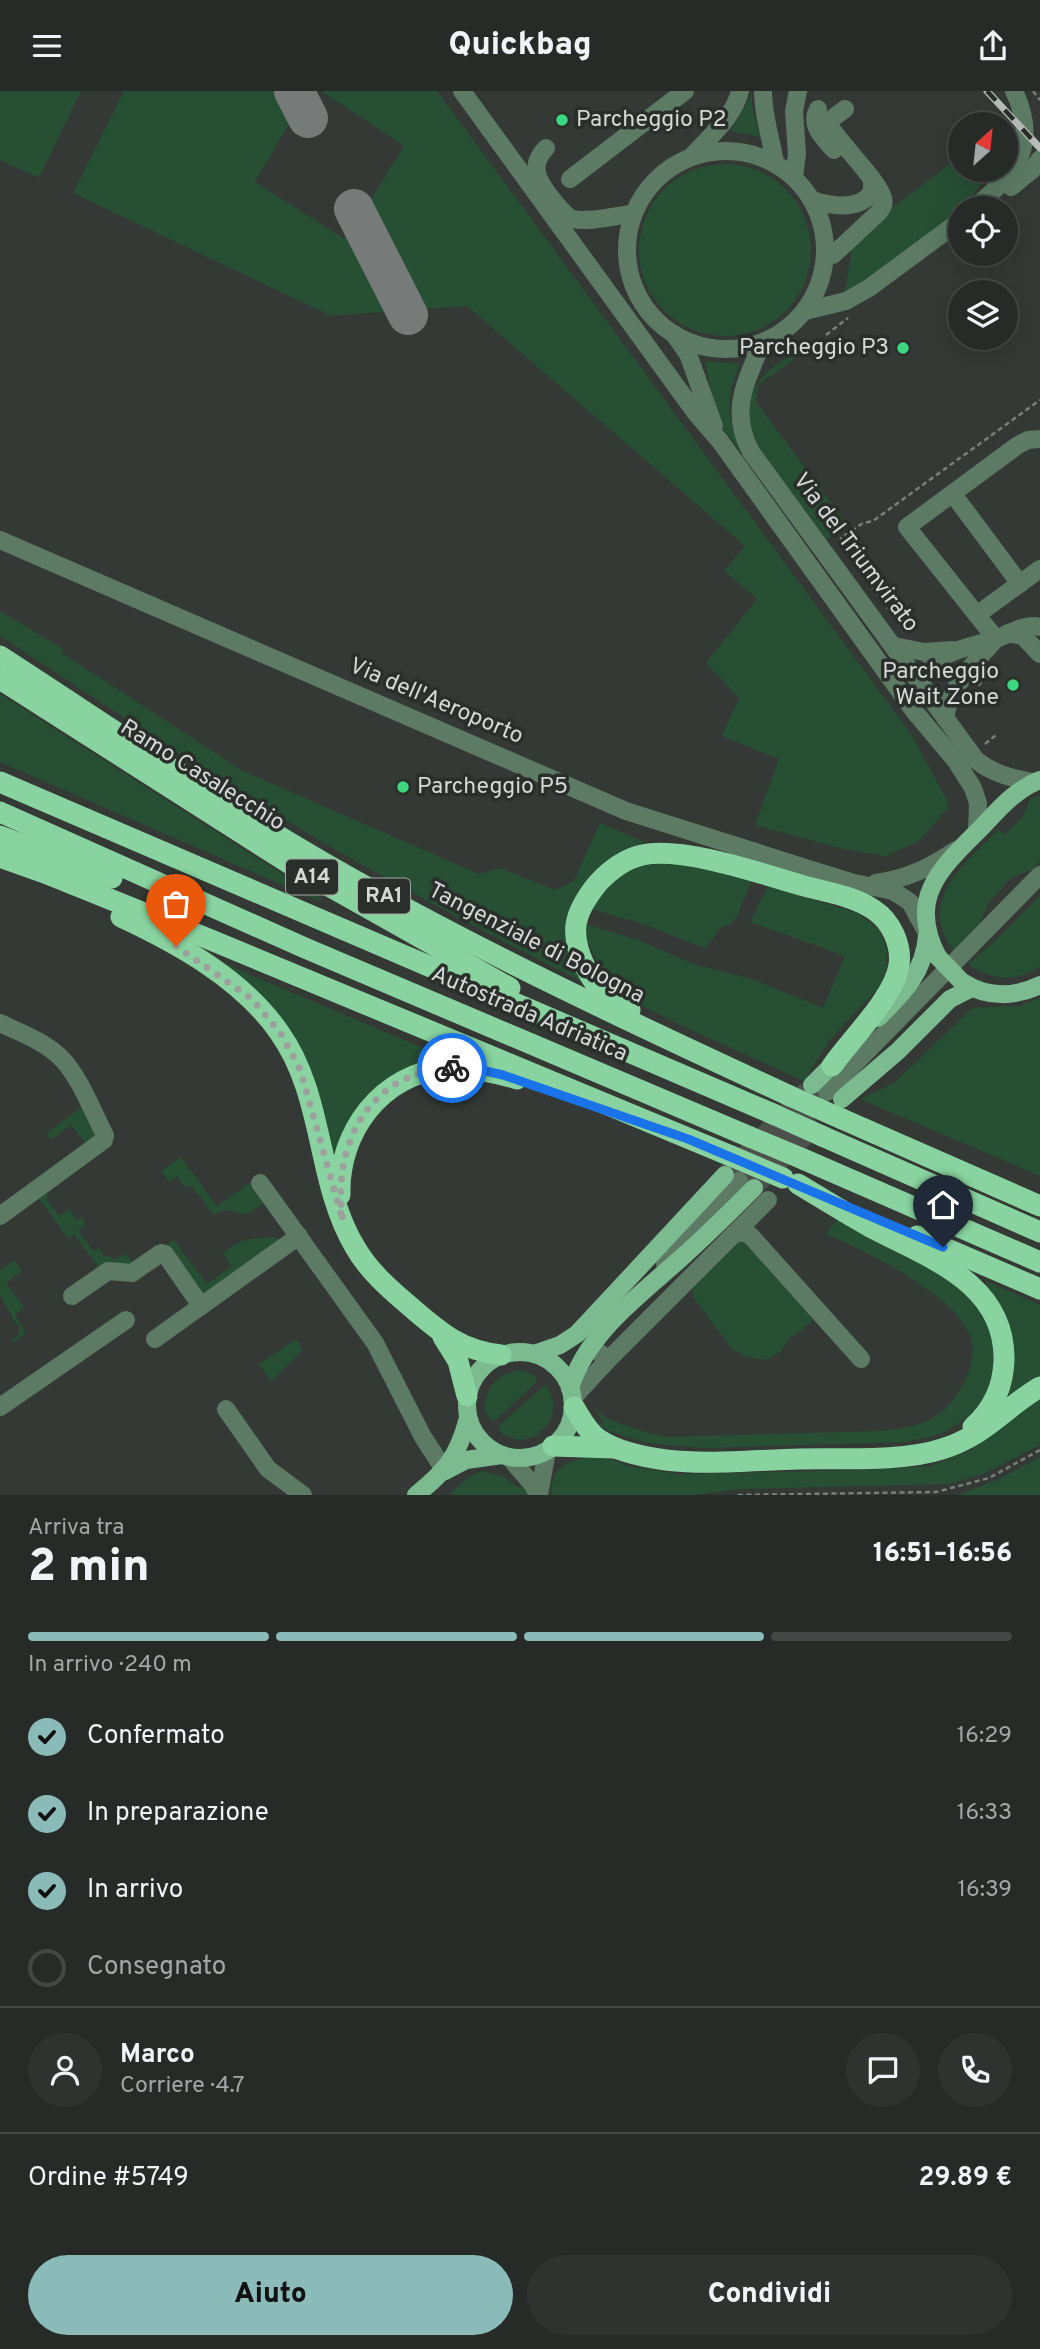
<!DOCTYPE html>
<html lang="it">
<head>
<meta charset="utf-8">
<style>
  :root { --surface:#272b28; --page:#2f3330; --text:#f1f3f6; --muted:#a4a7a8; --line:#434745; --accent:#8bbbb9 }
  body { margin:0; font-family:Overpass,sans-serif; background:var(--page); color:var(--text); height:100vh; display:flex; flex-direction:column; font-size:26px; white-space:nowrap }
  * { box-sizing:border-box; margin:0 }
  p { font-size:23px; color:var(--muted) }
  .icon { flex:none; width:38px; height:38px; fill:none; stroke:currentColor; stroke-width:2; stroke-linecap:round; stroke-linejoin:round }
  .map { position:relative; height:1404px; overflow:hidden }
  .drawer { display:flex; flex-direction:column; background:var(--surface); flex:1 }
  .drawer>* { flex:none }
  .needle { width:46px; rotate:27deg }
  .fabs { position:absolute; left:948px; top:21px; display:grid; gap:14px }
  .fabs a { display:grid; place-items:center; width:70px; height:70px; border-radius:50%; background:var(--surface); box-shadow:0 7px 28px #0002,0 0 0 2px var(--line); font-size:35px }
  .pin { position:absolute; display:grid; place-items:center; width:60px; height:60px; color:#fff; margin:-72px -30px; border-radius:50% 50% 50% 0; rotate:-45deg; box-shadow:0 0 7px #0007 }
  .pin .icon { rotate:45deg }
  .courier { position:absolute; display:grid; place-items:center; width:70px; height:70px; margin:-35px; border:5px solid #1a73e8; border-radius:50%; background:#fff; color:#222; box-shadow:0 2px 9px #0007 }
  .overview em { font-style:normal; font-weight:800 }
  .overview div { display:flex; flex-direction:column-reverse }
  .overview { display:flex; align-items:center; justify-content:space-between; height:119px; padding:0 28px }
  h1 { font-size:46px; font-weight:800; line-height:52px }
  .bar { display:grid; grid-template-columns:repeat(4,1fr); gap:10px 7px; align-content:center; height:84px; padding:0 28px }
  .bar i { height:9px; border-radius:5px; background:var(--line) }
  .bar .selected { background:var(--accent) }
  .bar p { grid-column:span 4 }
  .line { display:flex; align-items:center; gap:18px; padding:0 28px; border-top:2px solid var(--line) }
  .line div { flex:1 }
  .round { display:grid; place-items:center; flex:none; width:74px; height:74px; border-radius:37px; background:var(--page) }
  ol { padding:0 28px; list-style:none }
  li { display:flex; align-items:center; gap:21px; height:77px }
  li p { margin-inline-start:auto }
  li .icon { padding:7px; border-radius:50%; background:var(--accent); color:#111; stroke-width:4 }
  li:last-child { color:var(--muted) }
  li i { width:38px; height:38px; border:4px solid var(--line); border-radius:50% }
  .cta { display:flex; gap:14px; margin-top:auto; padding:14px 28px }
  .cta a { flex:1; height:80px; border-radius:42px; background:var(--accent); color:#111; font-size:28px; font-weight:800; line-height:80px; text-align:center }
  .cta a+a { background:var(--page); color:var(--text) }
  header { display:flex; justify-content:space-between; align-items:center; height:91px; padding:0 28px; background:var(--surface); font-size:32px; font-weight:800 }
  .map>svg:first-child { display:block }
  .green { fill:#264f34 }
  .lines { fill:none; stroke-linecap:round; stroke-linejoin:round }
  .taxiway { stroke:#767a78; stroke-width:40 }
  .minor-tunnel { stroke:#4c514d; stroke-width:18; stroke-dasharray:18 9; stroke-linecap:butt }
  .major-tunnel { stroke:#4c514d; stroke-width:18; stroke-dasharray:18 9; stroke-linecap:butt }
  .path { stroke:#7c807d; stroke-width:2.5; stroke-dasharray:5 3.5; stroke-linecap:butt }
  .minor { stroke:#5c7a64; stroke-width:18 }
  .major { stroke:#7cba8f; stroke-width:18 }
  .highway { stroke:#88d39f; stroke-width:21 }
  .rail-casing { stroke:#b9bcba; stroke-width:7 }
  .rail { stroke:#2a2f2b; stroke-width:4.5; stroke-dasharray:13; stroke-linecap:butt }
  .major-bridge { stroke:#7cba8f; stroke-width:18 }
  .highway-bridge { stroke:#88d39f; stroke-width:21 }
  .done { stroke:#9da19e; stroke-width:7; stroke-dasharray:0 12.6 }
  .route { stroke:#1a73e8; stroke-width:9 }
  .poi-dot { fill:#3cd77e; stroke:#2a2f2b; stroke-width:2.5 }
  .labels { text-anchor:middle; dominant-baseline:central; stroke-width:7; stroke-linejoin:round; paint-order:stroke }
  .shield { fill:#2a2f2b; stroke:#a2a6a3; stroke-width:2 }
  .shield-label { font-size:21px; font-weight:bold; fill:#d6d9d7 }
  .poi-label { font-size:23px; fill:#d6d9d7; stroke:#2a2f2b; text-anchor:start }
  .street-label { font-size:23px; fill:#d6d9d7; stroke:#2a2f2b }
</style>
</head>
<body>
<header><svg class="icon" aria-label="menu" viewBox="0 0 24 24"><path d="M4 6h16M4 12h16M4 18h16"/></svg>Quickbag<svg class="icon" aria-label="share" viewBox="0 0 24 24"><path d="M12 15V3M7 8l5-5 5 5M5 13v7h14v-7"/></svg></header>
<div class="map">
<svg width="1040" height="1404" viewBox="0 0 1040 1404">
  <rect width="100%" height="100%" fill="#343935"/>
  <g class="green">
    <path d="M0,0H81L39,87L0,69Z"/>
    <path d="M124,0H280L293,26L255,91L343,147L352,143L393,220L331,225L73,102Z"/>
    <path d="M321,0H437L911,643L947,709L948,717L918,751L885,765L843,758L755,734L779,668L722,645L739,607L706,572L757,508L724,480L745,455L467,215L419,218L367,115L404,55Z"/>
    <path d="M752,0V16L760,46L730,40L746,15Z"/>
    <path d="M961,61V79H991L972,105L950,129L850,203H845L852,155L865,137L941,80Z"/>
    <circle cx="725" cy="159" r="86"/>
    <path d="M796,262L793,269L758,294L756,311L847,433L827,449C813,430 799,411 785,392C775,380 763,367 756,353C736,309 757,282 796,262Z"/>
    <path d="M705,270L740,273C723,311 728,329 744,365L717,330Z"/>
    <path d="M0,520L63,558L62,562L243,680L479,783L500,777L555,799L574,790L600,732L645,751C610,761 591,778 575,810L586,893C498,848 410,802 324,752C213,687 107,615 0,545Z"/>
    <path d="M0,603L320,807L319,810L0,671Z"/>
    <path d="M1040,705V770L1033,778L1011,787L989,811L977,838L954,861C950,855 946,848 943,841C927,800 974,764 998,738L1005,744L1023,725L1031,707Z"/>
    <path d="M665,767L752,789L737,825L731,833L720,837L706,858L643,833L591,818L616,782Z"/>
    <path d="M768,795L857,822L879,838L887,859L886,880L880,895L829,950L804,990L682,935L635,911L604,886L586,847V833L641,850L693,873L752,888L823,917L845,865L750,831Z"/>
    <path d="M1040,805V875C1017,893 990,889 968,873L996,849Z"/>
    <path d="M227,873L249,883L446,967L433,970L335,1061L331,1062L316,1000L226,876Z"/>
    <path d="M1040,907V1085L860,1008L894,992L972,917L1019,915Z"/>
    <path d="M82,1016L98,1045L87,1054L71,1034L51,1049L46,1042Z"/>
    <path d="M181,1066L217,1115L251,1091L266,1111L246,1123L226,1119L214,1123L211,1121L191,1094L186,1097L177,1085L170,1091L161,1080Z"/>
    <path d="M45,1099L49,1105L46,1108L59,1125L69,1118L76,1129L81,1126L86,1133L78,1140L93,1160L99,1157L105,1166L109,1164L113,1169L126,1163L135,1174L129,1177L112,1171L99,1177L74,1143L68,1147L37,1105Z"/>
    <path d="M838,1128L925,1171L975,1207L994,1248L993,1283L984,1307L968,1326L941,1343L906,1351L701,1357L647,1352L609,1340L600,1334L603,1331L594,1317L607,1327L626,1335L664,1346L878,1340C913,1337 940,1332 960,1299C968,1286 976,1263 971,1248C959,1205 864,1159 826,1143Z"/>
    <path d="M275,1146L282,1150L204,1205L166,1154L174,1149L207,1193L232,1175L223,1162C245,1145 249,1148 275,1146Z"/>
    <path d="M746,1147L814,1221L811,1230L805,1237L791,1246L780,1261L767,1269L744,1265L732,1258L693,1206V1195L734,1151Z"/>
    <path d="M14,1169L22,1180L6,1192L24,1216L15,1223L26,1242L11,1253L13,1246H18L20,1235L16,1233L0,1204V1179Z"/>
    <path d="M986,1190L1040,1214V1285L1009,1305L1007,1302C1011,1252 1017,1236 986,1194Z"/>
    <path d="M296,1248L303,1259L271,1291L259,1273Z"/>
    <path d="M522,1279L536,1285V1292L496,1329L491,1330L484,1318C485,1295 500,1281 522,1279Z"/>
    <path d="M545,1294C572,1323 529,1369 498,1339L501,1333Z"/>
    <path d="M1040,1307V1354L985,1382L949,1393L740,1398L695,1404H551C552,1369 571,1374 595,1362L628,1375L680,1383L863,1379L930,1375L971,1359Z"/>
    <path d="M1040,1366V1404H957L997,1389Z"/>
    <path d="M482,1380L504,1386L518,1396L529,1397L531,1404H451L450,1402L470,1385Z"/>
  </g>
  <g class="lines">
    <g class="taxiway">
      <path d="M294,0L308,27"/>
      <path d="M354,118L408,224"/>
    </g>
    <path class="minor-tunnel" d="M739,1090L822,1006"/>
    <g class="major-tunnel">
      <path d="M725,1084L807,999"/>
      <path d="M754,1097L818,1032"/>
    </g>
    <g class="path">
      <path d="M1033,0L1040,9"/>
      <path d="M826,244L848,227"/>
      <path d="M905,541L841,453V447L863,432L873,430L1040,309"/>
      <path d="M969,609L981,591"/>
      <path d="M985,653L996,644"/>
      <path d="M738,1404L936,1401L989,1387L1040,1359"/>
    </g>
    <g class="minor">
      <path d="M462,0L695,321L720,350L914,620L956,670L973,697L978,712L977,741"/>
      <path d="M763,0C763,25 771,47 775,72"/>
      <path d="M818,18C809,35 823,46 834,59"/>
      <path d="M546,57C539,64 535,72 537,82C539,93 563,125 573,128C589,132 617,124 633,123"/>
      <circle cx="726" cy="159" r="99"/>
      <path d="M692,65C709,46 734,26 740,0"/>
      <path d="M794,85L797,63L794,20L798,0"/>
      <path d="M570,88L685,0"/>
      <path d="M1011,96L1032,79L1040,68"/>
      <path d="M812,109C831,115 859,120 872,101V89"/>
      <path d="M974,117C1016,82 1040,55 1014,0"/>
      <path d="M833,164L878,122C882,117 885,114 883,107C878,89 841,54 829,34V30L845,18"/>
      <path d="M805,220L846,210L869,197L961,129"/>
      <path d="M674,243L688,263L714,335"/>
      <path d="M762,252C746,291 729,320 751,361L976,669C993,683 1012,687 1033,691"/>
      <path d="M953,403L1020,493"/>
      <path d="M0,449L626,720L812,779L854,792L893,800L910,811L927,842"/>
      <path d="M978,523L1040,478"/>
      <path d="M1008,542L1023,545L1040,563"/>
      <path d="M996,548L907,436L1018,354L1028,349L1040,348"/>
      <path d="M894,555L924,561L952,559"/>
      <path d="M921,603C920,560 969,558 998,547C1011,542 1026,532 1040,536"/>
      <path d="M945,627C950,595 974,572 995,549"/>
      <path d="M876,792C907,788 931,776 956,759"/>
      <path d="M827,1001L1040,784"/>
      <path d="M260,1092L375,1252L423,1346L445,1380"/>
      <path d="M0,1125L104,1049L105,1044C92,1020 81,988 62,968C46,951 21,942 0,932"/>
      <path d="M733,1144L768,1109"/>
      <path d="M665,1173L739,1090"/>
      <path d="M72,1205L108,1180L132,1182L161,1162L165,1163L201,1215"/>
      <path d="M155,1248L299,1145"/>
      <path d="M608,1269L733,1144L741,1141L750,1144L861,1268"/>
      <path d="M572,1308L608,1269L600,1262"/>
      <path d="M0,1316L126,1229"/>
      <path d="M226,1318L268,1378L303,1404"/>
      <path d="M509,1366L533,1394L538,1404"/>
      <path d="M539,1404L547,1360"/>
    </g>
    <g class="major">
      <path d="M938,866C906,806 942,776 982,736C999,718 1016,698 1040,689"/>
      <path d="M964,892C988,907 1015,906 1040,894"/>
      <path d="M878,927C903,902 924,882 927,845"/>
      <path d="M812,994L842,964"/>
      <path d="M842,1008L898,960L950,908L972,897"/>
      <circle cx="520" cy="1314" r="53"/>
      <path d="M534,1263L560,1254L577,1243L725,1084"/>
      <path d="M570,1297C587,1242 639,1205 680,1168C706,1145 730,1121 754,1097"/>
      <path d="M445,1380L466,1369L502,1364"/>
      <path d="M416,1404C446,1380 458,1365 468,1327"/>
    </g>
    <g class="highway">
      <path d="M0,565C108,635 214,708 326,773C476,859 632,932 790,1005"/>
      <path d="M0,588L290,773L510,897"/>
      <path d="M0,691L773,1023"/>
      <path d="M0,721L305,857L750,1046"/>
      <path d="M0,745L112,787"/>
      <path d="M0,766L45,782L211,849L731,1065"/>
      <path d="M121,826C179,853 242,888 279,941C325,1005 316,1091 355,1156C369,1181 392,1200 413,1218C442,1243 461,1259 501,1264"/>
      <path d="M630,919C624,916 617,913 611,909C591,894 573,859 576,834C578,819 589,803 598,792C610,779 625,768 642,764C683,755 762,783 804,795C826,801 854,805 874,819C891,830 902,854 899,874C895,905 851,948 832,975"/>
      <path d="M842,1028L1040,1115"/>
      <path d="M822,1045L1040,1141"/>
      <path d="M803,1068L1040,1171"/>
      <path d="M798,1093C823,1108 847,1123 872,1137C929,1167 1006,1192 1004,1270C1003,1296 992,1319 973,1336"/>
      <path d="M340,1104C338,1041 382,982 447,977C471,976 494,981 517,988"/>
      <path d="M917,1145L1040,1198"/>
      <path d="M443,1246L458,1270L467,1305"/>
      <path d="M574,1316C581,1327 588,1342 600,1349C618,1361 644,1366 666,1369C709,1374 755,1369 799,1368C842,1367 902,1371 942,1358C986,1344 1003,1318 1040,1296"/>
      <path d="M553,1355L614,1357"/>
    </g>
    <defs>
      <path id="rail" d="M987,0L1040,57"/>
    </defs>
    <use href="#rail" class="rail-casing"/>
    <use href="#rail" class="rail"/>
    <path class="major-bridge" d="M938,866L962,891"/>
    <g class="highway-bridge">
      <path d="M790,1005L842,1028"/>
      <path d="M773,1023L822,1045"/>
      <path d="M750,1046L803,1068"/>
      <path d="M731,1065L783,1087"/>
    </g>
  </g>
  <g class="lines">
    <path class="done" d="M176,855L252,908L281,943L300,978L343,1130C331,1056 368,980 452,977"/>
    <path class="route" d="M452,977L481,979L503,984L688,1048L943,1156"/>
  </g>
  <g class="poi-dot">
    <circle cx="562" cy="29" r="7"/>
    <circle cx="903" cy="257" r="7"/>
    <circle cx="1013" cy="594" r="7"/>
    <circle cx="403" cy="696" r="7"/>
  </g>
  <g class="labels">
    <g class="shield">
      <rect x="286" y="768.5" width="52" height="35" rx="5"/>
      <rect x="358" y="787.5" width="52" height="35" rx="5"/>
    </g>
    <g class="shield-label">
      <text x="312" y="786">A14</text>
      <text x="384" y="805">RA1</text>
    </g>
    <g class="poi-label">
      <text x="576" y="29">Parcheggio P2</text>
      <text x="889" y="257" text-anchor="end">Parcheggio P3</text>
      <text x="999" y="581" text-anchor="end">Parcheggio<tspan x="999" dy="26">Wait Zone</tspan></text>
      <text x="417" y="696">Parcheggio P5</text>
    </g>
    <g class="street-label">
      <text transform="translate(855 462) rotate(53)">Via del Triumvirato</text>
      <text transform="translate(436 611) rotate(23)">Via dell'Aeroporto</text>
      <text transform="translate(202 685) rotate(32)">Ramo Casalecchio</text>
      <text transform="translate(536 853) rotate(27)">Tangenziale di Bologna</text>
      <text transform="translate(529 924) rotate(23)">Autostrada Adriatica</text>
    </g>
  </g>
</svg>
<div class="fabs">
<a><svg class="needle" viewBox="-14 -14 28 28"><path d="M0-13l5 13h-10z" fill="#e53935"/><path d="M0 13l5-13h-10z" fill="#a4a7a8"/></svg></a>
<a><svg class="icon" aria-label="locate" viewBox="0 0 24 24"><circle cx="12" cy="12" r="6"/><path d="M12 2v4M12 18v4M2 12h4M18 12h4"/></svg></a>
<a><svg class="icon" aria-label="layers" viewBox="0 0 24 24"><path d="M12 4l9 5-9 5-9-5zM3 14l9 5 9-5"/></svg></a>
</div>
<div class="pin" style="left:176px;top:855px;background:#ea580c"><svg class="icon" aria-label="bag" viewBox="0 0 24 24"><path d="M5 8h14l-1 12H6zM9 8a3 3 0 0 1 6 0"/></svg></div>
<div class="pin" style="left:943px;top:1156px;background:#1f2937"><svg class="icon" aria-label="home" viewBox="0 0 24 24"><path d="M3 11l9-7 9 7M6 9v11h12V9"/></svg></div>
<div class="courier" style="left:452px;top:977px"><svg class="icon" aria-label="bike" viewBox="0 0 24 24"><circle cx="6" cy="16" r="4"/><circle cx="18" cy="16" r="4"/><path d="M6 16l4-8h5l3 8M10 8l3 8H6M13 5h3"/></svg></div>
</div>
<section class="drawer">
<div class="overview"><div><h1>2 min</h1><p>Arriva tra</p></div><em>16:51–16:56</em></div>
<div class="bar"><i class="selected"></i><i class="selected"></i><i class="selected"></i><i></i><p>In arrivo · 240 m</p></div>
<ol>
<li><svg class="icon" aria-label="check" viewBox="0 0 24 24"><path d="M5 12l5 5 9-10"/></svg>Confermato<p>16:29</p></li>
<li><svg class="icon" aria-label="check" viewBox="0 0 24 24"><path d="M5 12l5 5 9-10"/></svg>In preparazione<p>16:33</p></li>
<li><svg class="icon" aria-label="check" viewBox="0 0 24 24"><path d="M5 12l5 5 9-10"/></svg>In arrivo<p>16:39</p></li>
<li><i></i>Consegnato</li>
</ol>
<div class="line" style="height:126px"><a class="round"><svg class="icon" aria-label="person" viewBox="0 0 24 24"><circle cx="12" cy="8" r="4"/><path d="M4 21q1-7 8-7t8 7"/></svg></a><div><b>Marco</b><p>Corriere · 4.7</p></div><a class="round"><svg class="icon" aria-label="chat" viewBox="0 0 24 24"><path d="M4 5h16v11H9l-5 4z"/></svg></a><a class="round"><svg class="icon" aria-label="phone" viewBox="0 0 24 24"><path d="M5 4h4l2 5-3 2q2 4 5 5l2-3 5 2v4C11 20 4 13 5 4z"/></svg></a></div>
<div class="line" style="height:91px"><div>Ordine #5749</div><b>29.89 €</b></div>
<div class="cta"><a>Aiuto</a><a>Condividi</a></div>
</section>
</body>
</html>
